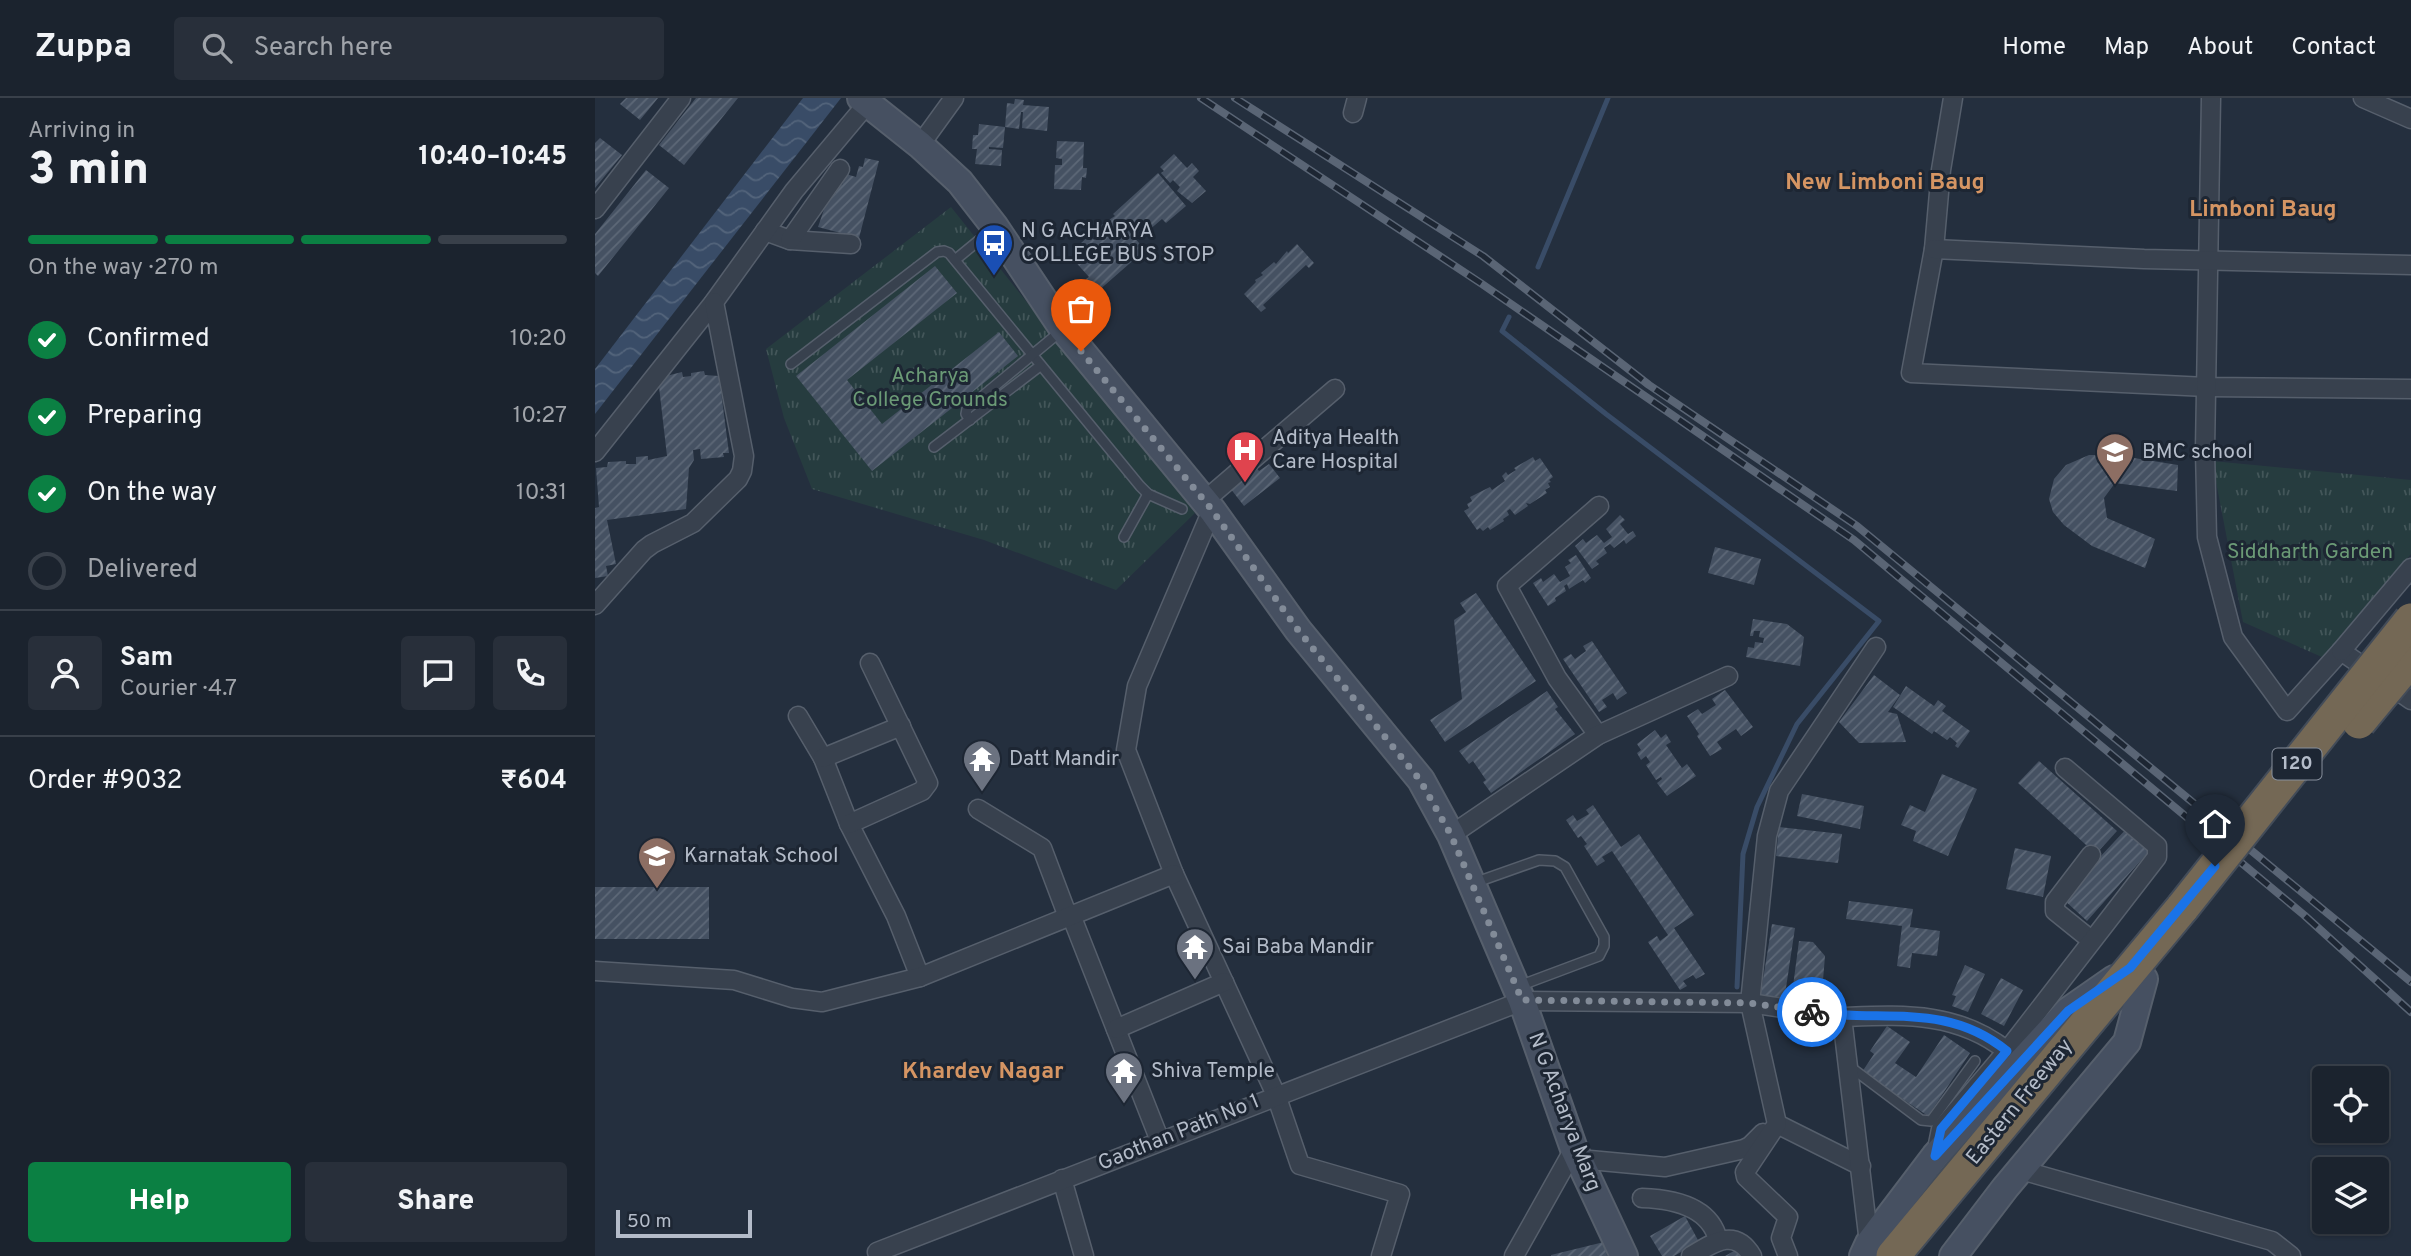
<!DOCTYPE html>
<html lang="en">
<head>
<meta charset="utf-8">
<style>
  :root { --surface:#1b232e; --page:#282f3a; --text:#f1f3f6; --muted:#a0a4aa; --line:#39404a; --accent:#0b8043 }
  body { margin:0; font-family:Overpass,sans-serif; background:var(--page); color:var(--text); height:100vh; display:flex; flex-direction:column; font-size:26px; white-space:nowrap }
  * { box-sizing:border-box; margin:0 }
  p { font-size:23px; color:var(--muted) }
  .icon { flex:none; width:38px; height:38px; fill:none; stroke:currentColor; stroke-width:2; stroke-linecap:round; stroke-linejoin:round }
  .map { position:relative; flex:1; overflow:hidden }
  .panel { display:flex; flex-direction:column; background:var(--surface); width:595px }
  .panel>* { flex:none }
  .buttons { position:absolute; left:1717px; top:968px; display:grid; gap:14px }
  .buttons a { display:grid; place-items:center; width:77px; height:77px; border-radius:7px; background:var(--surface); box-shadow:0 2px 5px #0004,0 0 0 2px var(--line); font-size:35px }
  .scale { position:absolute; left:21px; bottom:18px; width:136px; box-sizing:border-box; padding-left:7px; border:4px solid #b4bcc9; border-top:0; font-size:19px; line-height:24px; white-space:nowrap; color:#b4bcc9; -webkit-text-stroke:5px #1d2633; paint-order:stroke }
  .pin { position:absolute; display:grid; place-items:center; width:60px; height:60px; color:#fff; margin:-72px -30px; border-radius:50% 50% 50% 0; rotate:-45deg; box-shadow:0 0 7px #0007 }
  .pin .icon { rotate:45deg }
  .courier { position:absolute; display:grid; place-items:center; width:70px; height:70px; margin:-35px; border:5px solid #1a73e8; border-radius:50%; background:#fff; color:#222; box-shadow:0 2px 9px #0007 }
  .summary em { font-style:normal; font-weight:800 }
  .summary div { display:flex; flex-direction:column-reverse }
  .summary { display:flex; align-items:center; justify-content:space-between; height:119px; padding:0 28px }
  h1 { font-size:46px; font-weight:800; line-height:52px }
  .bar { display:grid; grid-template-columns:repeat(4,1fr); gap:10px 7px; align-content:center; height:84px; padding:0 28px }
  .bar i { height:9px; border-radius:5px; background:var(--line) }
  .bar .active { background:var(--accent) }
  .bar p { grid-column:span 4 }
  .line { display:flex; align-items:center; gap:18px; padding:0 28px; border-top:2px solid var(--line) }
  .line div { flex:1 }
  .round { display:grid; place-items:center; flex:none; width:74px; height:74px; border-radius:7px; background:var(--page) }
  ol { padding:0 28px; list-style:none }
  li { display:flex; align-items:center; gap:21px; height:77px }
  li p { margin-inline-start:auto }
  li .icon { padding:7px; border-radius:50%; background:var(--accent); color:#fff; stroke-width:4 }
  li:last-child { color:var(--muted) }
  li i { width:38px; height:38px; border:4px solid var(--line); border-radius:50% }
  .cta { display:flex; gap:14px; margin-top:auto; padding:14px 28px }
  .cta a { flex:1; height:80px; border-radius:7px; background:var(--accent); color:#fff; font-size:28px; font-weight:800; line-height:80px; text-align:center }
  .cta a+a { background:var(--page); color:var(--text) }
  header { display:flex; align-items:center; gap:42px; box-sizing:border-box; height:98px; padding:0 35px; background:var(--surface); border-bottom:2px solid var(--line) }
  header strong { font-size:33px }
  nav { display:flex; gap:38px; margin-inline-start:auto; font-size:24px }
  .search { width:490px; height:63px; background:var(--page); display:flex; align-items:center; gap:18px; box-sizing:border-box; padding:0 24px; border-radius:7px; color:var(--muted); font-size:26px }
  main { display:flex; flex:1; min-height:0 }
  .map>svg:first-child { display:block }
  .grass { fill:url(#grass-tufts) }
  .water { fill:url(#water-waves) }
  .lines { fill:none; stroke-linecap:round; stroke-linejoin:round }
  .stream { stroke:#394c67; stroke-width:5 }
  .building { fill:url(#building-hatch) }
  .service-casing { stroke:#565f6c; stroke-width:12 }
  .minor-casing { stroke:#565f6c; stroke-width:21 }
  .secondary-casing { stroke:#565f6c; stroke-width:30 }
  .motorway-casing { stroke:#434c59; stroke-width:37 }
  .service { stroke:#38414e; stroke-width:9 }
  .minor { stroke:#38414e; stroke-width:18 }
  .secondary { stroke:#465061; stroke-width:26 }
  .motorway { stroke:#746855; stroke-width:33 }
  .rail-casing { stroke:#5a6575; stroke-width:8 }
  .rail { stroke:#1d2633; stroke-width:5; stroke-dasharray:16; stroke-linecap:butt }
  .motorway-bridge-casing { stroke:#434c59; stroke-width:37; stroke-linecap:butt }
  .motorway-bridge { stroke:#746855; stroke-width:33 }
  .done { stroke:#828b98; stroke-width:7; stroke-dasharray:0 12.6 }
  .route { stroke:#1a73e8; stroke-width:9 }
  .labels { text-anchor:middle; dominant-baseline:central; stroke-width:6; stroke-linejoin:round; paint-order:stroke }
  .shield { fill:#1d2633; stroke:#878f9c; stroke-width:2 }
  .shield-label { font-size:19px; font-weight:bold; fill:#b4bcc9 }
  .poi-label { font-size:21px; fill:#b4bcc9; stroke:#1d2633; text-anchor:start }
  .park-label { font-size:21px; fill:#6b9a76; stroke:#1d2633 }
  .street-label { font-size:21px; fill:#b4bcc9; stroke:#1d2633 }
  .neighbourhood-label { font-size:23px; font-weight:bold; fill:#d59563; stroke:#1d2633 }
</style>
</head>
<body>
<header>
<strong>Zuppa</strong>
<div class="search"><svg class="icon" aria-label="search" viewBox="0 0 24 24"><circle cx="10" cy="10" r="6"/><path d="M15 15l6 6"/></svg>Search here</div>
<nav><a>Home</a><a>Map</a><a>About</a><a>Contact</a></nav>
</header>
<main>
<section class="panel">
<div class="summary"><div><h1>3 min</h1><p>Arriving in</p></div><em>10:40–10:45</em></div>
<div class="bar"><i class="active"></i><i class="active"></i><i class="active"></i><i></i><p>On the way · 270 m</p></div>
<ol>
<li><svg class="icon" aria-label="check" viewBox="0 0 24 24"><path d="M5 12l5 5 9-10"/></svg>Confirmed<p>10:20</p></li>
<li><svg class="icon" aria-label="check" viewBox="0 0 24 24"><path d="M5 12l5 5 9-10"/></svg>Preparing<p>10:27</p></li>
<li><svg class="icon" aria-label="check" viewBox="0 0 24 24"><path d="M5 12l5 5 9-10"/></svg>On the way<p>10:31</p></li>
<li><i></i>Delivered</li>
</ol>
<div class="line" style="height:126px"><a class="round"><svg class="icon" aria-label="person" viewBox="0 0 24 24"><circle cx="12" cy="8" r="4"/><path d="M4 21q1-7 8-7t8 7"/></svg></a><div><b>Sam</b><p>Courier · 4.7</p></div><a class="round"><svg class="icon" aria-label="chat" viewBox="0 0 24 24"><path d="M4 5h16v11H9l-5 4z"/></svg></a><a class="round"><svg class="icon" aria-label="phone" viewBox="0 0 24 24"><path d="M5 4h4l2 5-3 2q2 4 5 5l2-3 5 2v4C11 20 4 13 5 4z"/></svg></a></div>
<div class="line" style="height:91px"><div>Order #9032</div><b>₹604</b></div>
<div class="cta"><a>Help</a><a>Share</a></div>
</section>
<div class="map">
<svg width="1816" height="1158" viewBox="0 0 1816 1158">
  <defs>
    <pattern id="grass-tufts" width="24" height="20" patternUnits="userSpaceOnUse" patternTransform="scale(1.75)"><rect width="24" height="20" fill="#263c3f"/><path d="M3 7l-1-3M5 7V3M7 7l1-3M15 17l-1-3M17 17v-4M19 17l1-3" fill="none" stroke="#435659"/></pattern>
    <pattern id="water-waves" width="16" height="10" patternUnits="userSpaceOnUse" patternTransform="scale(1.75)"><rect width="16" height="10" fill="#394c67"/><path d="M0 5q4-4 8 0t8 0" fill="none" stroke="#53647b"/></pattern>
    <pattern id="building-hatch" width="6" height="6" patternUnits="userSpaceOnUse" patternTransform="scale(1.75)"><rect width="6" height="6" fill="#455162"/><path d="M-1 1l2-2M0 6l6-6M5 7l2-2" fill="none" stroke="#5d6877"/></pattern>
  </defs>
  <rect width="100%" height="100%" fill="#242f3e"/>
  <g class="grass">
    <path d="M356,109L600,415L521,492L389,442L217,391L189,320L171,251Z"/>
    <path d="M1617,363L1816,382V456L1729,560L1648,524Z"/>
  </g>
  <path class="water" d="M208,0H246L0,316V271Z"/>
  <g class="lines">
    <g class="stream">
      <path d="M943,169L1013,0"/>
      <path d="M914,219L907,233L1011,316L1284,523L1202,626L1162,709L1148,756L1142,889"/>
    </g>
  </g>
  <g class="building">
    <path d="M31,0H63L45,22L25,6Z"/>
    <path d="M101,0H143L89,67L64,47Z"/>
    <path d="M420,1L429,2L428,7L454,9L452,33L427,30L428,14H426L424,31L410,29L412,5L419,6Z"/>
    <path d="M384,26L410,29L408,50L394,49V51L407,52L406,68L380,66L382,51H377L378,37H383Z"/>
    <path d="M5,40L27,57L0,90V45Z"/>
    <path d="M462,43L489,44L488,70H492L491,80L487,79L486,92L459,91L460,67H467V61L461,60Z"/>
    <path d="M579,56L592,70L597,65L604,73L598,79L611,93L597,105L582,93L585,89L578,82L575,85L566,75L569,73L565,69Z"/>
    <path d="M270,60L284,63L264,140L223,129L235,94L240,96L243,86L247,87L251,76L261,79L264,68L268,69Z"/>
    <path d="M51,72L74,90L3,178L0,175V136Z"/>
    <path d="M563,75L591,108L571,125L567,121L553,133L544,123L533,132L550,152L502,194L491,181L494,179L477,160L488,151L484,147L495,137L499,142L505,137L501,133L503,129L520,118L518,116Z"/>
    <path d="M702,146L719,165L714,170L711,167L668,207L671,210L666,214L649,196L661,184L660,182L668,177L666,175L679,164L681,166L692,153L693,155Z"/>
    <path d="M340,168L362,195L252,282L287,326L404,234L423,258L277,373L201,278Z"/>
    <path d="M109,273L110,277L124,278L134,355H128L129,359L106,361L105,351L98,352L99,362L94,370L91,411L12,422L21,466L11,468L13,478L0,480V410L4,409L1,370L12,369L13,364L31,363V366H41V359L53,358V362L72,358L63,280L87,274L88,279L96,278V275Z"/>
    <path d="M1494,357H1520L1583,367L1582,393L1520,385L1509,400L1512,420L1560,441L1550,470L1497,448L1469,427L1458,414L1454,401L1459,381L1471,367Z"/>
    <path d="M938,359L940,363L945,360L958,379L954,382L956,384L953,385L955,389L950,392L952,395L935,406L931,405L933,408L920,417L915,411L912,413L914,417L908,421L909,423L895,432L893,429L888,433L885,430L882,432L869,413L874,410L872,406L877,403L875,399L895,389L897,392L910,383L907,378L911,374L913,377L921,372L919,370Z"/>
    <path d="M674,366L685,380L649,408L635,390L661,369L664,373Z"/>
    <path d="M1025,417L1030,422L1025,426L1033,436L1038,433L1041,438L1031,446L1029,442L1019,450L1015,446L1009,450L1012,455L1001,463L1004,466L997,471L980,448L988,441L991,445L1002,437L1009,445L1017,439L1011,431Z"/>
    <path d="M1120,449L1166,461L1159,487L1113,475Z"/>
    <path d="M981,457L996,480L990,485L988,482L974,491L972,486L969,488L971,493L960,500L961,503L953,508L938,485L946,480L948,484L959,476L965,484L975,478L970,469L976,465L973,462Z"/>
    <path d="M881,495L941,583L850,644L835,622L867,601L859,522L871,514L865,505Z"/>
    <path d="M1158,521L1192,526L1209,539L1205,568L1151,559L1153,549L1159,550L1160,544L1168,545L1169,540L1164,539L1165,533H1159L1158,538H1155Z"/>
    <path d="M997,543L1032,595L1022,602L1018,595L1007,602L1012,609L1004,614L968,561L976,556L980,561L991,553L988,548Z"/>
    <path d="M1279,577L1305,597L1293,614L1302,616L1311,644L1264,645L1244,624Z"/>
    <path d="M1311,588L1339,608L1343,602L1351,608L1347,613L1375,633L1363,650L1360,648L1362,645L1355,639L1352,642L1339,633L1337,636L1298,609Z"/>
    <path d="M1130,592L1158,629L1146,638L1141,631L1122,644L1127,651L1115,658L1102,638L1104,636L1092,618L1103,611L1107,616L1121,607L1117,601Z"/>
    <path d="M952,593L963,609L960,611L980,636L896,695L888,684L891,682L878,663L874,666L864,653Z"/>
    <path d="M1060,632L1066,640L1071,636L1076,644L1071,647L1087,670L1092,666L1101,678L1072,698L1062,685L1067,681L1066,679L1061,682L1051,667L1055,664L1051,658L1046,662L1042,655L1046,652L1042,646Z"/>
    <path d="M1444,663L1522,733L1501,756L1423,685Z"/>
    <path d="M1347,676L1382,691L1353,758L1318,743L1321,733L1306,727L1315,707L1330,714Z"/>
    <path d="M1207,696L1269,708L1265,731L1202,718Z"/>
    <path d="M998,707L1026,749L1044,736L1099,817L1079,830L1110,876L1101,881L1098,877L1088,883L1092,888L1085,892L1053,844L1062,838L1065,843L1073,837L1017,753L1007,759L1010,763L1002,768L989,748L992,746L986,738L983,740L971,722L978,717L982,723L994,716L991,712Z"/>
    <path d="M1184,729L1247,736L1243,765L1181,758Z"/>
    <path d="M1533,729L1557,750L1492,823L1468,801L1502,758L1504,760Z"/>
    <path d="M1420,750L1456,758L1448,799L1411,791Z"/>
    <rect x="0" y="789" width="114" height="52"/>
    <path d="M1254,803L1318,811L1315,829L1345,833L1342,858L1317,855L1315,870L1302,868L1307,828L1251,821Z"/>
    <path d="M1177,826L1200,830L1189,903L1165,900Z"/>
    <path d="M1204,843L1218,844L1230,858L1226,907L1196,903Z"/>
    <path d="M1370,867L1390,876L1373,914L1357,908L1361,898L1357,897Z"/>
    <path d="M1406,880L1428,892L1409,928L1386,916Z"/>
    <path d="M1292,928L1315,944L1300,965L1321,979L1349,937L1375,955L1333,1018L1267,974L1279,956L1275,953Z"/>
    <path d="M1090,1118L1104,1144L1079,1158H1067L1055,1138Z"/>
    <path d="M1009,1144L1012,1158H956V1157Z"/>
    <path d="M1148,1148L1154,1158H1130Z"/>
  </g>
  <g class="lines">
    <defs>
      <g id="service">
        <path d="M360,162L399,130"/>
        <path d="M196,266L342,154L349,153L354,155L545,388L553,396L587,411"/>
        <path d="M375,322L371,316L372,311L466,233"/>
        <path d="M339,349L445,268"/>
        <path d="M529,439L553,396"/>
        <path d="M879,785L944,762L960,763L970,769L1009,839V848L1004,858L924,888"/>
        <path d="M1254,968L1326,1022L1336,1023L1380,963"/>
      </g>
      <g id="minor">
        <path d="M1358,0L1346,72L1339,151L1316,275L1612,289L1816,291"/>
        <path d="M1616,0L1610,352L1612,439L1638,539L1692,613L1746,553L1816,602"/>
        <path d="M1768,0L1816,21"/>
        <path d="M758,15L762,0"/>
        <path d="M325,47L359,0"/>
        <path d="M0,111L86,0"/>
        <path d="M170,133L195,142L256,146"/>
        <path d="M195,142L245,71"/>
        <path d="M1339,151L1549,161L1816,167"/>
        <path d="M0,354L119,204L199,93L277,0"/>
        <path d="M608,404L740,291"/>
        <path d="M617,412L542,588L531,652L579,776L681,997L705,1067L805,1096L786,1158"/>
        <path d="M0,507L49,452L57,446L98,425L143,381L147,373L149,358L119,204"/>
        <path d="M1746,553L1816,470"/>
        <path d="M203,618L228,660L254,726L301,818L325,879"/>
        <path d="M1003,637L962,580L912,488L1004,408"/>
        <path d="M228,660L306,628"/>
        <path d="M383,711L447,750L470,811L476,817L565,1043"/>
        <path d="M254,726L327,693L333,685L275,565"/>
        <path d="M856,737L1003,637L1133,578"/>
        <path d="M1496,757L1460,804V813L1496,842"/>
        <path d="M0,873L139,882L197,900L227,904L325,879L579,776"/>
        <path d="M1247,919C1307,917 1362,913 1412,953L1346,1031L1341,1056"/>
        <path d="M521,931L629,884"/>
        <path d="M1412,953L1562,759V748L1470,670"/>
        <path d="M1182,1026L1266,1068"/>
        <path d="M984,1061L1070,1069L1149,1051L1155,1048L1168,1035"/>
        <path d="M1426,1072L1677,1143L1696,1158"/>
        <path d="M467,1081L489,1158"/>
        <path d="M1047,1100C1077,1101 1115,1108 1123,1142"/>
        <path d="M282,1154L927,903L1155,905L1247,919L1274,1145"/>
        <path d="M919,1158L979,1051"/>
        <path d="M1096,1158C1118,1145 1140,1129 1157,1158"/>
        <path d="M1193,1158L1186,1140L1193,1119L1151,1079L1150,1074L1182,1026L1155,905L1172,738L1184,693L1281,549"/>
      </g>
      <g id="secondary">
        <path d="M266,0L325,47L365,84L400,129L468,231L617,412L703,532L826,682L856,737L927,903L979,1051L1029,1158"/>
        <path d="M1268,1158L1274,1145L1340,1058L1473,913L1519,881"/>
        <path d="M1358,1158L1410,1090L1532,944L1549,881"/>
      </g>
      <path id="motorway" d="M1298,1158L1588,809"/>
    </defs>
    <use href="#service" class="service-casing"/>
    <use href="#minor" class="minor-casing"/>
    <use href="#secondary" class="secondary-casing"/>
    <use href="#motorway" class="motorway-casing"/>
    <use href="#service" class="service"/>
    <use href="#minor" class="minor"/>
    <use href="#secondary" class="secondary"/>
    <use href="#motorway" class="motorway"/>
    <defs>
      <g id="rail">
        <path d="M606,0L887,186L1259,442L1709,817L1816,914"/>
        <path d="M640,0L888,158L1054,287L1262,428L1816,884"/>
      </g>
    </defs>
    <use href="#rail" class="rail-casing"/>
    <use href="#rail" class="rail"/>
    <defs>
      <g id="motorway-bridge">
        <path d="M1764,624L1816,561"/>
        <path d="M1588,809L1816,522"/>
      </g>
    </defs>
    <use href="#motorway-bridge" class="motorway-bridge-casing"/>
    <use href="#motorway-bridge" class="motorway-bridge"/>
  </g>
  <g class="lines">
    <path class="done" d="M486,253L617,412L703,532L825,682L856,737L927,902L1155,905L1217,914"/>
    <path class="route" d="M1217,914C1288,925 1350,903 1412,953L1346,1031L1340,1058L1473,913L1535,870L1620,768"/>
  </g>
  <defs>
    <symbol id="bus-pin" viewBox="-11 -11 22 30"><path d="M0 17L-7.5 6A9.5 9.5 0 1 1 7.5 6Z" fill="#1a4fb4" stroke="#1d2633"/><path d="M-5-6H5V4H4V6H2V4H-2V6H-4V4H-5ZM-3.5-4V0h7V-4ZM-3.5 1.2v1.5H-2V1.2ZM2 1.2v1.5H3.5V1.2Z" fill="#fff"/></symbol>
    <symbol id="hospital-pin" viewBox="-11 -11 22 30"><path d="M0 17L-7.5 6A9.5 9.5 0 1 1 7.5 6Z" fill="#e0444e" stroke="#1d2633"/><path d="M-5-5h3v3.5h4V-5h3V5h-3V1.5h-4V5h-3Z" fill="#fff"/></symbol>
    <symbol id="school-pin" viewBox="-11 -11 22 30"><path d="M0 17L-7.5 6A9.5 9.5 0 1 1 7.5 6Z" fill="#8d6e63" stroke="#1d2633"/><path d="M0-5L7-2L0 1L-7-2ZM-4 1L0 2.5L4 1V4Q0 6-4 4Z" fill="#fff"/></symbol>
    <symbol id="temple-pin" viewBox="-11 -11 22 30"><path d="M0 17L-7.5 6A9.5 9.5 0 1 1 7.5 6Z" fill="#6b7280" stroke="#1d2633"/><path d="M0-6L5-2H3V0L6.5 2.5H4V6H1.5V3h-3V6H-4V2.5H-6.5L-3 0V-2H-5Z" fill="#fff"/></symbol>
  </defs>
  <g fill-rule="evenodd">
    <use href="#bus-pin" x="377" y="123" width="44" height="60"/>
    <use href="#hospital-pin" x="628" y="330" width="44" height="60"/>
    <use href="#school-pin" x="1498" y="332" width="44" height="60"/>
    <use href="#temple-pin" x="365" y="639" width="44" height="60"/>
    <use href="#school-pin" x="40" y="736" width="44" height="60"/>
    <use href="#temple-pin" x="578" y="827" width="44" height="60"/>
    <use href="#temple-pin" x="507" y="951" width="44" height="60"/>
  </g>
  <g class="labels">
    <rect class="shield" x="1677.5" y="650.5" width="49" height="31" rx="5"/>
    <g class="shield-label">
      <text x="1702" y="666">120</text>
    </g>
    <g class="poi-label">
      <text x="426" y="133">N G ACHARYA<tspan x="426" dy="24">COLLEGE BUS STOP</tspan></text>
      <text x="677" y="340">Aditya Health<tspan x="677" dy="24">Care Hospital</tspan></text>
      <text x="1547" y="354">BMC school</text>
      <text x="414" y="661">Datt Mandir</text>
      <text x="89" y="758">Karnatak School</text>
      <text x="627" y="849">Sai Baba Mandir</text>
      <text x="556" y="973">Shiva Temple</text>
    </g>
    <g class="park-label">
      <text x="335" y="278">Acharya<tspan x="335" dy="24">College Grounds</tspan></text>
      <text x="1715" y="454">Siddharth Garden</text>
    </g>
    <g class="street-label">
      <text transform="translate(1425 1004) rotate(-51)">Eastern Freeway</text>
      <text transform="translate(969 1014) rotate(69)">N G Acharya Marg</text>
      <text transform="translate(584 1035) rotate(-22)">Gaothan Path No 1</text>
    </g>
    <g class="neighbourhood-label">
      <text x="1290" y="85">New Limboni Baug</text>
      <text x="1668" y="112">Limboni Baug</text>
      <text x="388" y="974">Khardev Nagar</text>
    </g>
  </g>
</svg>
<div class="buttons">
<a><svg class="icon" aria-label="locate" viewBox="0 0 24 24"><circle cx="12" cy="12" r="6"/><path d="M12 2v4M12 18v4M2 12h4M18 12h4"/></svg></a>
<a><svg class="icon" aria-label="layers" viewBox="0 0 24 24"><path d="M12 4l9 5-9 5-9-5zM3 14l9 5 9-5"/></svg></a>
</div>
<div class="scale">50 m</div>
<div class="pin" style="left:486px;top:253px;background:#ea580c"><svg class="icon" aria-label="bag" viewBox="0 0 24 24"><path d="M5 8h14l-1 12H6zM9 8a3 3 0 0 1 6 0"/></svg></div>
<div class="pin" style="left:1620px;top:768px;background:#1f2937"><svg class="icon" aria-label="home" viewBox="0 0 24 24"><path d="M3 11l9-7 9 7M6 9v11h12V9"/></svg></div>
<div class="courier" style="left:1217px;top:914px"><svg class="icon" aria-label="bike" viewBox="0 0 24 24"><circle cx="6" cy="16" r="4"/><circle cx="18" cy="16" r="4"/><path d="M6 16l4-8h5l3 8M10 8l3 8H6M13 5h3"/></svg></div>
</div>
</main>
</body>
</html>
